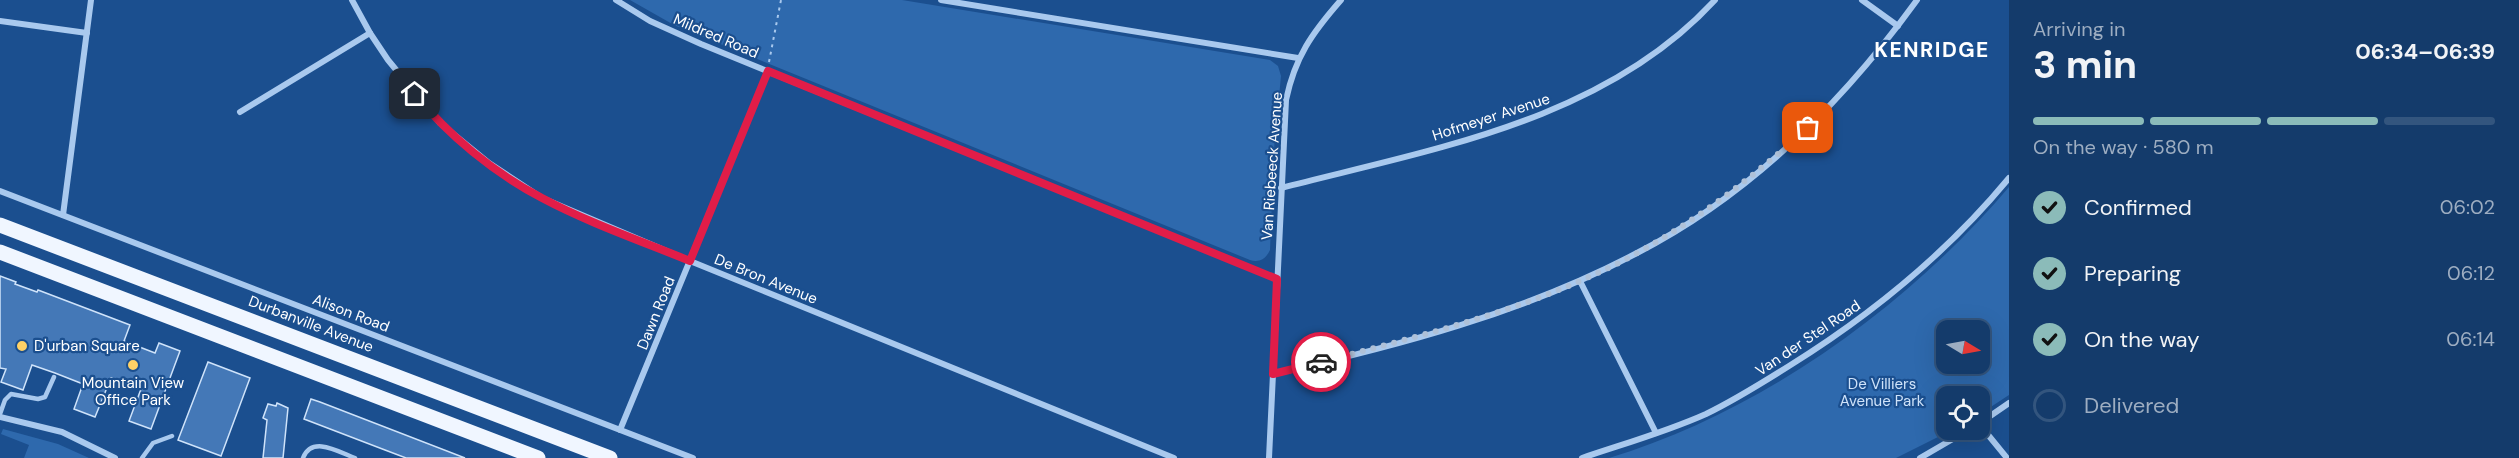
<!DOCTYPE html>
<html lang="en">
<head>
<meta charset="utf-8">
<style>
  :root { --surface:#143b6b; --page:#214673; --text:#f1f3f6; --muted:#9dadc1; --line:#33557e; --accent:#8bbbb9 }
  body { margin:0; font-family:"DM Sans",sans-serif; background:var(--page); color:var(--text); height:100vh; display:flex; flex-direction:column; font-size:22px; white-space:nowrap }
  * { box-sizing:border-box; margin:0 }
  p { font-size:20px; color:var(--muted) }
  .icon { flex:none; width:33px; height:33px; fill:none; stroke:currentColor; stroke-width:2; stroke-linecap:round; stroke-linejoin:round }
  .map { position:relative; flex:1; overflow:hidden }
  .drawer { display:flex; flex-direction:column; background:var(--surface); width:510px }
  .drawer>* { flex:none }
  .needle { width:39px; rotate:100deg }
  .tools { position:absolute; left:1936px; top:320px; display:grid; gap:12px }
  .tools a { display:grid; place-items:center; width:54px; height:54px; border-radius:12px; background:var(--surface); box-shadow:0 6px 24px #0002,0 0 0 2px var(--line); font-size:30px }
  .pin { position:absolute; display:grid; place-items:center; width:51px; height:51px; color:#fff; margin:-26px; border-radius:12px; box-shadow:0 3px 9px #0006 }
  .courier { position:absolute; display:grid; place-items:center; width:60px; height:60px; margin:-30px; border:4px solid #e11d48; border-radius:50%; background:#fff; color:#222; box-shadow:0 2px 8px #0007 }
  .headline em { font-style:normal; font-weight:700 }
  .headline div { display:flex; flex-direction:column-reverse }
  .headline { display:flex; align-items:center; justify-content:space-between; height:102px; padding:0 24px }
  h1 { font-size:39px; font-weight:700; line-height:45px }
  .bar { display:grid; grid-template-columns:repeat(4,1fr); gap:9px 6px; align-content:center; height:72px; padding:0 24px }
  .bar i { height:8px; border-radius:4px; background:var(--line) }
  .bar .selected { background:var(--accent) }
  .bar p { grid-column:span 4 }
  ol { padding:0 24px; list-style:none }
  li { display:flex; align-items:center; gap:18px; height:66px }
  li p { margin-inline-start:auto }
  li .icon { padding:6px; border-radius:50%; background:var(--accent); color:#111; stroke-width:4 }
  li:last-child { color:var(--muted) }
  li i { width:33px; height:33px; border:3px solid var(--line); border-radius:50% }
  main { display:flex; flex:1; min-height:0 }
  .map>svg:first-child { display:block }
  .green { fill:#2e69ad; fill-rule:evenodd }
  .building { fill:#4478b7; stroke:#cfe3fa; stroke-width:1.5 }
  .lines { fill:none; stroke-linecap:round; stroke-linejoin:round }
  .path { stroke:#a9c9ee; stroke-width:2; stroke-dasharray:3 4.5; stroke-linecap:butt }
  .service { stroke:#a9c9ee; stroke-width:4.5 }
  .minor { stroke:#a9c9ee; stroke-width:6 }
  .primary { stroke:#f0f6ff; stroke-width:15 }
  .done { stroke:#afc1d8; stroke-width:6; stroke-dasharray:0 10.8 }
  .route { stroke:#e11d48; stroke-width:8 }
  .poi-dot { fill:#ffd166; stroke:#1b4f8f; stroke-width:2 }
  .labels { text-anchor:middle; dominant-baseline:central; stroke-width:4.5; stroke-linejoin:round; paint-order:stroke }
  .street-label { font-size:15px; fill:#fff; stroke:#1b4f8f }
  .poi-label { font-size:15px; fill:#fff; stroke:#1b4f8f; text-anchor:start }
  .park-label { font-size:15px; fill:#cfe3fa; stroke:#1b4f8f }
  .district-label { font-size:21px; font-weight:bold; letter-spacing:1.5px; fill:#fff; stroke:#1b4f8f }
</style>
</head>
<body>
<main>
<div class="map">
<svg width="2009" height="458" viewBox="0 0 2009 458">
  <rect width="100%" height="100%" fill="#1b4f8f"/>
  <g class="green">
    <path d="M630,0H902L1270,60L1278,66L1281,76L1274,149L1270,250C1266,259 1259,263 1250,260L674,25Z"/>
    <path d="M2009,187V395L1980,414V396H1947V429H1954L1896,458H1609C1761,412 1907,307 2009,187ZM1947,330H1980V363H1947Z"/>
    <path d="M3,429L58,444L89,458H24L29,445L1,434Z"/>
  </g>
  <g class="building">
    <path d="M0,276L16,282L15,284L37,292L38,290L130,325L124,341L155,353L159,343L180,351L151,429L129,421L141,389L111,378L95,417L74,409L83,384L55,373L32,365L23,390L1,382L6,369L0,368Z"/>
    <path d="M208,362L250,378L221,456L178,440Z"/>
    <path d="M311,399L320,402L465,458H406L385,450L304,419Z"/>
    <path d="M277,403L288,408L283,458H263L267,420L263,418L268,404L276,406Z"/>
  </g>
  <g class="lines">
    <path class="path" d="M769,62L781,0"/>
    <g class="service">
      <path d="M0,414L5,400L11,394L38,399L45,397L54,377"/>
      <path d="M142,458L153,443L172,436"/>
      <path d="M303,458C312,435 339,452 355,458"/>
    </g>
    <g class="minor">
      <path d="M352,0L370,33L388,60L440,123L489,163L542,198L690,261L1174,458"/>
      <path d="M616,0L650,21L701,44L1277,279"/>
      <path d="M941,0L1298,58"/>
      <path d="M1862,0L1898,26"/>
      <path d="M0,21L87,33"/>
      <path d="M240,112L370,33"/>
      <path d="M1281,188C1432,149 1604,121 1715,0"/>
      <path d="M0,191L693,458"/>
      <path d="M63,215L91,0"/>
      <path d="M1580,281L1656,433"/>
      <path d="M1273,374C1398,346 1523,313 1637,253C1750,195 1843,102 1917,0"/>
      <path d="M0,417L62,432L115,458"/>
      <path d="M1980,423L2009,403"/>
      <path d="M1980,425L2007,458"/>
      <path d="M620,430L768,71"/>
      <path d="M1269,458L1286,100C1295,57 1312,33 1341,0"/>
      <path d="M1582,458C1623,444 1666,432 1706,414C1735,400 1762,383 1789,366C1871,315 1947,253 2009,178"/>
      <path d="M1920,458L1970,429"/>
    </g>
    <g class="primary">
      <path d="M0,225L610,458"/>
      <path d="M0,252L538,458"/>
    </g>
  </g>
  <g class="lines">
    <path class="done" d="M1321,362C1430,333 1540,307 1639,252C1701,218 1756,174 1808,128"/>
    <path class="route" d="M415,94C448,135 494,173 542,198C589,223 641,241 690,261L768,71L1277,279L1273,374L1321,362"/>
  </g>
  <g class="poi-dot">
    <circle cx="22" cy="346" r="6"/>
    <circle cx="133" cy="365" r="6"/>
  </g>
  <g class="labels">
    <g class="street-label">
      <text transform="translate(716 36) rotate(23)">Mildred Road</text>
      <text transform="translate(1491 117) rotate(-18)">Hofmeyer Avenue</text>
      <text transform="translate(1272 166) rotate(-86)">Van Riebeeck Avenue</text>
      <text transform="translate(766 279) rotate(22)">De Bron Avenue</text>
      <text transform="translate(351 313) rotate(21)">Alison Road</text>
      <text transform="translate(656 313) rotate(-68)">Dawn Road</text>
      <text transform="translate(311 324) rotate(21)">Durbanville Avenue</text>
      <text transform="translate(1808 338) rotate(-34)">Van der Stel Road</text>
    </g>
    <g class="poi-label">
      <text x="34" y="346">D'urban Square</text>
      <text x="133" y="383" text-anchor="middle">Mountain View<tspan x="133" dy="17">Office Park</tspan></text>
    </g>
    <g class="park-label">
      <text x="1882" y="384">De Villiers<tspan x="1882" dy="17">Avenue Park</tspan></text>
    </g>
    <g class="district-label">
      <text x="1932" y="50">KENRIDGE</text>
    </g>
  </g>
</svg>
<div class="tools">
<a><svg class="needle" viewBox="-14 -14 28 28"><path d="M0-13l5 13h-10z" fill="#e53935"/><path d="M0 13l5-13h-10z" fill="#9dadc1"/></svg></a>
<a><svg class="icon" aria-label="locate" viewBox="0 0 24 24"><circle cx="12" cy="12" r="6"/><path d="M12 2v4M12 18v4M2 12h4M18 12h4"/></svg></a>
</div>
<div class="pin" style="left:1808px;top:128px;background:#ea580c"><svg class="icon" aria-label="bag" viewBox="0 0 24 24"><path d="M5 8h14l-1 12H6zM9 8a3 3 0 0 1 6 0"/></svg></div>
<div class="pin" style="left:415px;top:94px;background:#1f2937"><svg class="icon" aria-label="home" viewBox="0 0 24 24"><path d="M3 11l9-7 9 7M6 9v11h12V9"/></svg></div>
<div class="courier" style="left:1321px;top:362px"><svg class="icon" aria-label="car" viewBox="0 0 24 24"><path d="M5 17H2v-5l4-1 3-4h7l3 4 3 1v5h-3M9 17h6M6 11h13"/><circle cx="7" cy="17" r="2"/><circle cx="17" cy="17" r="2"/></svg></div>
</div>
<section class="drawer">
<div class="headline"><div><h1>3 min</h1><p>Arriving in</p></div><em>06:34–06:39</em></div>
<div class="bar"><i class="selected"></i><i class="selected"></i><i class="selected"></i><i></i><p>On the way · 580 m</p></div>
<ol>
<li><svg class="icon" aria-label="check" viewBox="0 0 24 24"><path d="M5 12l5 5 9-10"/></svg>Confirmed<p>06:02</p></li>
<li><svg class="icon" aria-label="check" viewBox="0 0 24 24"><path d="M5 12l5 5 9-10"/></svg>Preparing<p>06:12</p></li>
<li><svg class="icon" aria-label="check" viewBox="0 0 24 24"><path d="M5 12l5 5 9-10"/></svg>On the way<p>06:14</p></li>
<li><i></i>Delivered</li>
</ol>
</section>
</main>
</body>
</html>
